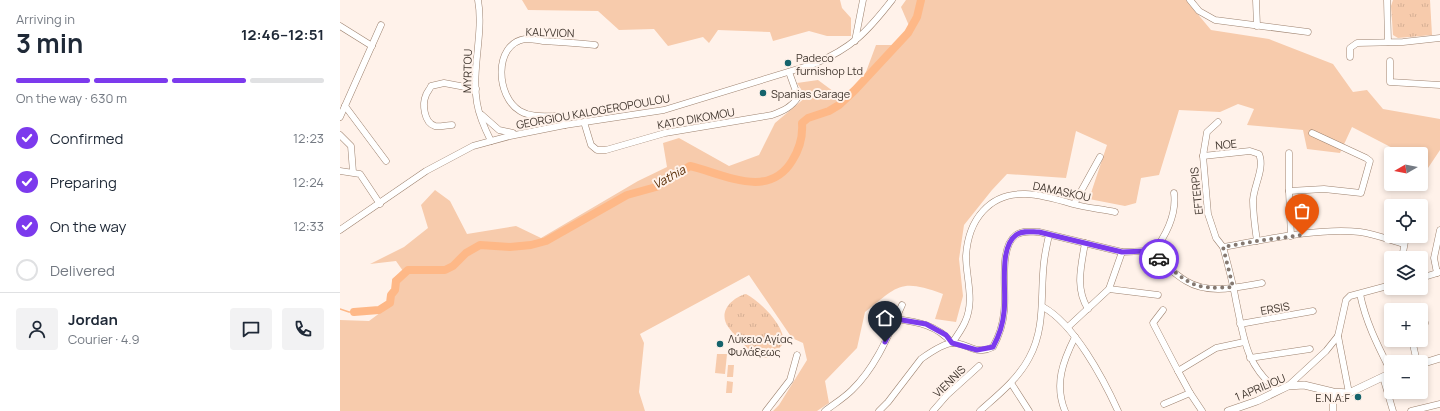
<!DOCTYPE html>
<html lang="en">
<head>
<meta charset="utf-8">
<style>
  :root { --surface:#fff; --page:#f2f2f3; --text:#1f2937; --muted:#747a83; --line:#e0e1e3; --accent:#7c3aed }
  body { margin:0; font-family:Manrope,sans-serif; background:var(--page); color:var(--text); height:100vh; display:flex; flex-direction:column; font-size:15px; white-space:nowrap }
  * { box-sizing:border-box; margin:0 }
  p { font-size:13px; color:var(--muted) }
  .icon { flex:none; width:22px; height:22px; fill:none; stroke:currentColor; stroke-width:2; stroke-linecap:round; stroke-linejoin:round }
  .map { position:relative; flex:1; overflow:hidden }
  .panel { display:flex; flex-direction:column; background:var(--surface); width:340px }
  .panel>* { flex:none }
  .needle { width:26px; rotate:261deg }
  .controls { position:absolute; left:1044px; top:147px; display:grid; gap:8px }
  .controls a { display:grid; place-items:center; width:44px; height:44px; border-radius:4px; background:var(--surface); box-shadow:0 2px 6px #0003; font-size:20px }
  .pin { position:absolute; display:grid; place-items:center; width:34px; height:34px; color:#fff; margin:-41px -17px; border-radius:50% 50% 50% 0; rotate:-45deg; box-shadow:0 0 4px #0007 }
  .pin .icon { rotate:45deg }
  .courier { position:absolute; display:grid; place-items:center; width:40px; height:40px; margin:-20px; border:3px solid #7c3aed; border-radius:50%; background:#fff; color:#222; box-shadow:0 1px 5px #0007 }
  .head em { font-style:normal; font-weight:700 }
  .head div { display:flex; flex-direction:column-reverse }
  .head { display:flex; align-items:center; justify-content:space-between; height:68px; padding:0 16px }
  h1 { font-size:26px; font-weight:700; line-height:30px }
  .bar { display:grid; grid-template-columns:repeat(4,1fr); gap:6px 4px; align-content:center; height:48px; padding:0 16px }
  .bar i { height:5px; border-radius:3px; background:var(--line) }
  .bar .selected { background:var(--accent) }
  .bar p { grid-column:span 4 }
  .line { display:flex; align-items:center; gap:10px; padding:0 16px; border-top:1px solid var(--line) }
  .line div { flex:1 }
  .round { display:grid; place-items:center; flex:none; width:42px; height:42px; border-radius:4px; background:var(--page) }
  ol { padding:0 16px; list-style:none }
  li { display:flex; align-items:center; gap:12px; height:44px }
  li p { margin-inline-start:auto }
  li .icon { padding:4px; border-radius:50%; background:var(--accent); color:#fff; stroke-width:4 }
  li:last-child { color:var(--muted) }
  li i { width:22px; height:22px; border:2px solid var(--line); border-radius:50% }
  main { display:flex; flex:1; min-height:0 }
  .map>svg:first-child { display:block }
  .green { fill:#f7cbac }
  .park { fill:url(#park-tufts) }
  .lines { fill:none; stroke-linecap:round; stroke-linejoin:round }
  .stream { stroke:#feb887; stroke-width:1.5 }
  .river { stroke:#feb887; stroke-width:8 }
  .minor-casing { stroke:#9d826f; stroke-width:7 }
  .major-casing { stroke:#9d826f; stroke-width:8 }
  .minor { stroke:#fff; stroke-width:6 }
  .major { stroke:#fff; stroke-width:7 }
  .done { stroke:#847870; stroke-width:4; stroke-dasharray:0 7.2 }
  .route { stroke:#7c3aed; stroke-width:5 }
  .poi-dot { fill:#15636c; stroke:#fff2ea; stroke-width:1.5 }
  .labels { text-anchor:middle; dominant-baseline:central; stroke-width:4; stroke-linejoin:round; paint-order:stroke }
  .street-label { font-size:11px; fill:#41362e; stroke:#fff2ea }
  .poi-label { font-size:11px; fill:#41362e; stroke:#fff2ea; text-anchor:start }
  .water-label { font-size:12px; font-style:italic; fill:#582c05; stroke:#fff2ea }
</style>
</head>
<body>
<main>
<section class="panel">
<div class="head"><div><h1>3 min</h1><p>Arriving in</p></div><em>12:46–12:51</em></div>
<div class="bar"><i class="selected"></i><i class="selected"></i><i class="selected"></i><i></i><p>On the way · 630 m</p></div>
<ol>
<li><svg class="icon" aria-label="check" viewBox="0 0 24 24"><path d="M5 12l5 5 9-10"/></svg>Confirmed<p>12:23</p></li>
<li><svg class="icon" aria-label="check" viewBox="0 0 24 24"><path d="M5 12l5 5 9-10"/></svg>Preparing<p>12:24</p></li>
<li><svg class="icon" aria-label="check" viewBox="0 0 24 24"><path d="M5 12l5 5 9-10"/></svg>On the way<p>12:33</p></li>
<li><i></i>Delivered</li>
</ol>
<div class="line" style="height:72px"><a class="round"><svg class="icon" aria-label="person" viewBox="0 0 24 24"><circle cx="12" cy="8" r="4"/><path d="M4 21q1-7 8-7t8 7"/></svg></a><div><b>Jordan</b><p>Courier · 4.9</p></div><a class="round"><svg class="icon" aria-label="chat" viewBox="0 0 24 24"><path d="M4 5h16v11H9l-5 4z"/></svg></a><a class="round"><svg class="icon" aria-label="phone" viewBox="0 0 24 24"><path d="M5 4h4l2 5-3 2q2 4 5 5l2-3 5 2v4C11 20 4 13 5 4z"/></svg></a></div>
</section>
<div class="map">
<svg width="1100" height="411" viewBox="0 0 1100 411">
  <defs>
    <pattern id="park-tufts" width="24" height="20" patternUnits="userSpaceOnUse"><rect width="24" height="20" fill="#f7cbac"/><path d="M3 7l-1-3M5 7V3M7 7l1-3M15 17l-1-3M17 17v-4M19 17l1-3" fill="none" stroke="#d5af94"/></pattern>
  </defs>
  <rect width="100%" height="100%" fill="#fff2ea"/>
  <g class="green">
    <path d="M182,0H500L502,8L511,18V36H487L469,31L433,41L430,32L378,30L369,43L363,37L328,46L314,29L279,30L258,11L188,10Z"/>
    <path d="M566,0H846L871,30L929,39L993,64L1013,92L1027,90L1043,109L1100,119V150L1086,171L1081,170V154H1064L1012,127L1000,153L967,149L963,130L907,125L914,109L898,104L880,112L839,110L819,175L801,178L796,203L785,206L749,199L767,145L736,131L726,178L667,174L652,190L624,225L619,259L623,296L616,322L595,319L603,294C560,278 558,286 525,312L517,348L485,381L489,403L477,411H433L439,405L467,360L463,343L452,338L409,275L300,334L304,343L299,392L305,411H0V320L29,321L52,304V279L63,271L56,261L30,264L64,247L88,228L81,205L95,190L110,201L127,234L176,226L201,238L298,181L327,167L323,143L339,138L389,166L419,155L435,123L466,97L457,83L478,80L505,100L520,88L536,45H552L570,28L561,7Z"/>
    <path d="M377,354H387L385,374L375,373Z"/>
    <path d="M388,365H394L393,377H387Z"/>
    <path d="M387,381L393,382L392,393H386Z"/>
  </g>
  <g class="park">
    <path d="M1053,0H1090L1092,35L1058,38L1053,35L1051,6Z"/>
    <path d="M406,294C421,302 444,325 444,343C438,349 432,359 422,358C414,357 409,349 403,344C399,338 393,334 389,328C377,313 391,298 406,294Z"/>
  </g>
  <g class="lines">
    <path class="stream" d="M0,309L9,312H14"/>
    <path class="river" d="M14,312L39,310L50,303L51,295L55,290L56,281L68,270H105L113,266L126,253L140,245L170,247L191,245L206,241L287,195L316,187L350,166C384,174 428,200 452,161C459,150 463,136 462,123L468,118L489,111L499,105L515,90L568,33L577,17L581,0"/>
    <defs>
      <g id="minor">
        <path d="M138,0C144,33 131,69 137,103C139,116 145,129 151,141"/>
        <path d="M850,0L859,11L875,20L968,32"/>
        <path d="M916,0L917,26"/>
        <path d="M1047,0L1048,42"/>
        <path d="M0,26L32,46"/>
        <path d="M515,41L523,0"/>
        <path d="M1010,57V48L1017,43L1063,42L1100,38"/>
        <path d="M1050,61V82L1100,85"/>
        <path d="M5,106L46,161"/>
        <path d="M142,115L159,130L173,133"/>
        <path d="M0,117L41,25"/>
        <path d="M244,122L251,145L257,150H266L325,133L432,115C443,111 452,107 458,97L449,72"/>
        <path d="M878,122L867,132L863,156L868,214L876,238L883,247C888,265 893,283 896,301C904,338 905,364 937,390"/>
        <path d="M112,125C106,125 100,127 95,126C84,123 82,104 86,95C87,92 90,89 91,86L104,83L136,89"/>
        <path d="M225,125L218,116C205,116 192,118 180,111C156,97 153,44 185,39C190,39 197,40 203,41C220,42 237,43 255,45"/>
        <path d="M0,135L11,146L13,172"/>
        <path d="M949,153V191L951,236"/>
        <path d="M863,156L910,151L919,154C925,168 914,185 913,200C913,214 915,227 917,241"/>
        <path d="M0,171L20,174L40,204"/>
        <path d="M949,191L984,189L1021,193L1030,161L1026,158L972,133"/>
        <path d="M734,204L760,157"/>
        <path d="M0,230L86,171L133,146L170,136L225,125L324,110L474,64C512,48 527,32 552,0"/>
        <path d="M745,243C741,267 735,288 748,309"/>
        <path d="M883,247C923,240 981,227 1020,232C1035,234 1050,240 1064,244"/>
        <path d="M812,254C825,237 837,215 834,193"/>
        <path d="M1062,258L1066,236"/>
        <path d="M1097,273L1094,258L1100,230"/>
        <path d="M1081,278L1100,272"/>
        <path d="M769,289L818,295"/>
        <path d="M1020,294C1026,323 1038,346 1051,372"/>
        <path d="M703,307C734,324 763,378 778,411"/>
        <path d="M823,310L813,323L838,371L876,348L904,342"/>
        <path d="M556,319C578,322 597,325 612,343"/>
        <path d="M1081,323H1085"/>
        <path d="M900,324L973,311"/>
        <path d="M728,327L769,289L782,252"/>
        <path d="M998,336L1009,393"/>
        <path d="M1072,340L1077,362"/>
        <path d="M612,343C617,336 622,329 625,322C635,301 626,278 626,256C627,240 632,223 643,211C667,184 703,195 733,204C747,208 761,209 775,212"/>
        <path d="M910,358L970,349"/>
        <path d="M838,371L850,393"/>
        <path d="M1043,377L1053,411"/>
        <path d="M671,383L689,411"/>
        <path d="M948,386L986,351L998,336L1006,300L1010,296L1051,285"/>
        <path d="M824,404L850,393L862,411"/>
        <path d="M426,411L450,380L457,355"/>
        <path d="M485,411C494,404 504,398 512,390C536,367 549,334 562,305"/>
        <path d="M539,411L548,402L581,359C588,354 604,343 613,343C628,343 636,356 653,347C659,336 663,324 664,312C667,292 658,248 676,235C683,230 691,232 699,232L782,252L806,251L812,254C823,263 834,274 846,281C869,295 898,287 922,283"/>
        <path d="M593,411L607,395L639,366"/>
        <path d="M640,411C658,395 678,379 689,358C706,327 700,295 704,262C705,253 707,244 709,235"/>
        <path d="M725,411C714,384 723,361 735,337"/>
        <path d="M993,411V392"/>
        <path d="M1071,411L1100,404"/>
      </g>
      <g id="major">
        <path d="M1081,364L1100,358"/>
        <path d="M888,411L917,401L948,386L964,385L993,392L1009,393L1051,373"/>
      </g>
    </defs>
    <use href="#minor" class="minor-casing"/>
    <use href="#major" class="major-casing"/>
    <use href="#minor" class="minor"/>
    <use href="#major" class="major"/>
  </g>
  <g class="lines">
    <path class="done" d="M819,259C850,284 852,290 893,287L883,247L917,241L962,235"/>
    <path class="route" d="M545,342L556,319L586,324L606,335L612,343L637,350L653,347C659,336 663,324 664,312C667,292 658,248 676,235C683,230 691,232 699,232L782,252L806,251L819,259"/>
  </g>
  <g class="poi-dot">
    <circle cx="448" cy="63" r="4"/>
    <circle cx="423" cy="93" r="4"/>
    <circle cx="380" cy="344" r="4"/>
    <circle cx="1018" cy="397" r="4"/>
  </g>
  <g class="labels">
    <g class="street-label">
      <text transform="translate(210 32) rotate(2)">KALYVION</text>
      <text transform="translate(127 71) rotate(-89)">MYRTOU</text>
      <text transform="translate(253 111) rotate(-10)">GEORGIOU KALOGEROPOULOU</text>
      <text transform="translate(356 118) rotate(-10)">KATO DIKOMOU</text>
      <text transform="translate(886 144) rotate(-6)">NOE</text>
      <text transform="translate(722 191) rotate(12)">DAMASKOU</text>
      <text transform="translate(856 191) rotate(-96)">EFTERPIS</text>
      <text transform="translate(935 308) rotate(-10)">ERSIS</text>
      <text transform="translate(609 381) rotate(-44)">VIENNIS</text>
      <text transform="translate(920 387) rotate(-22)">1 APRILIOU</text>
    </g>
    <g class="poi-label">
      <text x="456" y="57">Padeco<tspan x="456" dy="13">furnishop Ltd</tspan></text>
      <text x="431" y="93">Spanias Garage</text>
      <text x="388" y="338">Λύκειο Αγίας<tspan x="388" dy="13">Φυλάξεως</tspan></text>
      <text x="1010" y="397" text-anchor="end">E.N.A.F</text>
    </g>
    <g class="water-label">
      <text transform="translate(329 177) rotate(-29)">Vathia</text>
    </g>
  </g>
</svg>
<div class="controls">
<a><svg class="needle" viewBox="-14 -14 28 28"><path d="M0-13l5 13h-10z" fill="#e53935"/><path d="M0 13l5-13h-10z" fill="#747a83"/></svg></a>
<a><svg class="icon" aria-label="locate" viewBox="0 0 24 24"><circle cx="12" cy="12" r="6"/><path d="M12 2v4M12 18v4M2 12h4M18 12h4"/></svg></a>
<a><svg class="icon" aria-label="layers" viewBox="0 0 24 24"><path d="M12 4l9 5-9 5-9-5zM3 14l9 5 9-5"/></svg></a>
<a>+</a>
<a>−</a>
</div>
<div class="pin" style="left:962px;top:235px;background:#ea580c"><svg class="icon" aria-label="bag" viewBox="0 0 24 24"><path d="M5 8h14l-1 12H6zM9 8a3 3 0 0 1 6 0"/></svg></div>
<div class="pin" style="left:545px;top:342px;background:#1f2937"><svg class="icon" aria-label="home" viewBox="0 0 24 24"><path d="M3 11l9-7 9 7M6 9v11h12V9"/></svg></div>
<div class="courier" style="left:819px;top:259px"><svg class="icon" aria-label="car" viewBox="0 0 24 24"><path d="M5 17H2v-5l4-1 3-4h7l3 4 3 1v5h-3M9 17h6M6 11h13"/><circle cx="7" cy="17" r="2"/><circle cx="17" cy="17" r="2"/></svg></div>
</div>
</main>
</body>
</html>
